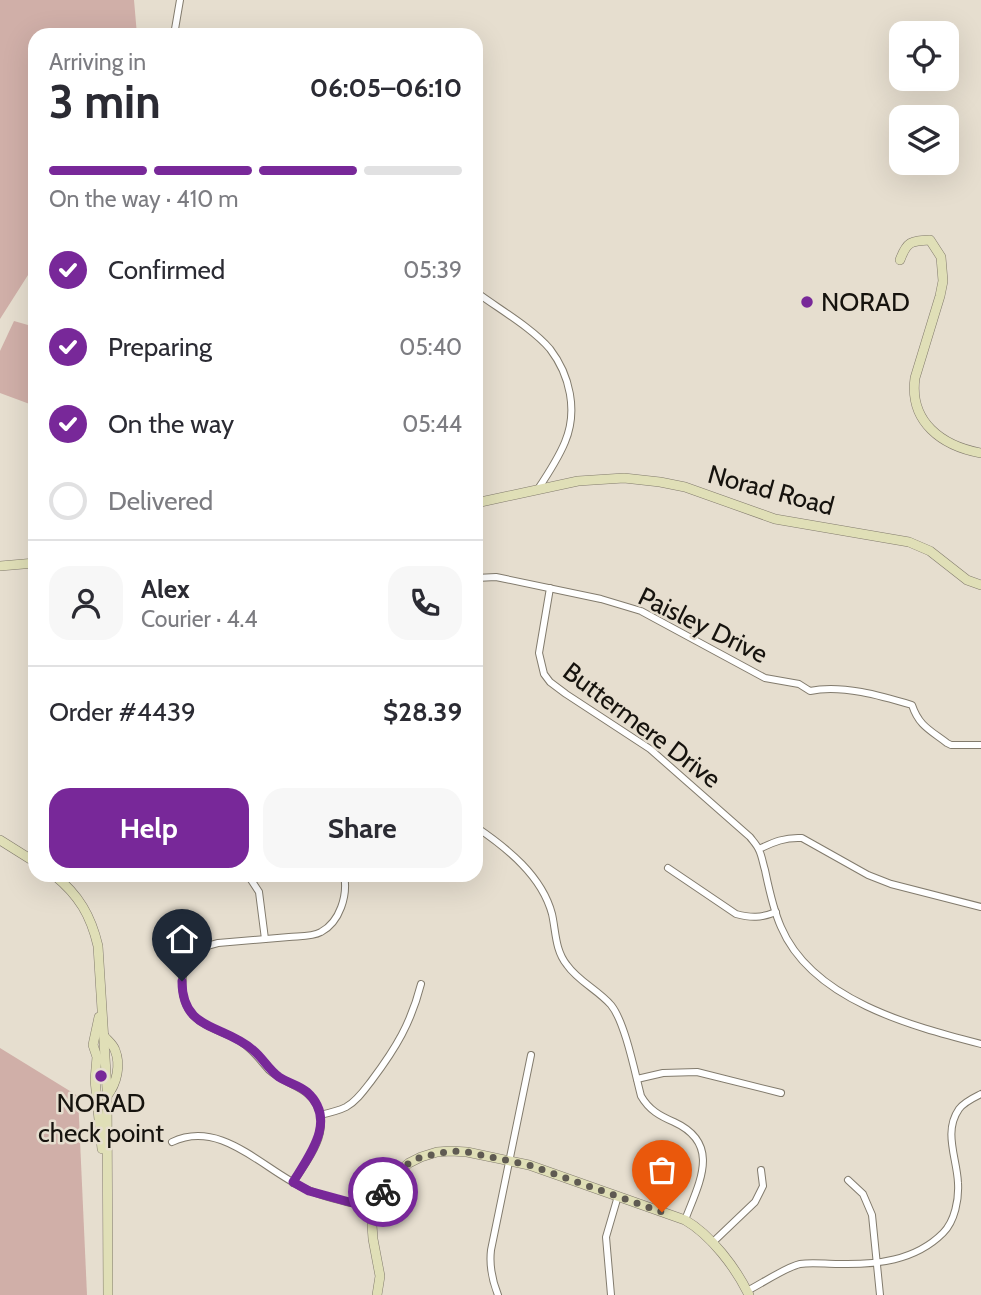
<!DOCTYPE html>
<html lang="en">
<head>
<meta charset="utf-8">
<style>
  :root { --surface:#fff; --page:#f7f7f7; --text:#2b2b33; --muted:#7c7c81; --line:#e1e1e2; --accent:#782899 }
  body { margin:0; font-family:Cabin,sans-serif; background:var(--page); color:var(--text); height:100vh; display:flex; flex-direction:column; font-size:26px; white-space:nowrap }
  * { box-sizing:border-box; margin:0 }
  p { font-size:23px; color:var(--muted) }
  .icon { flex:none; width:38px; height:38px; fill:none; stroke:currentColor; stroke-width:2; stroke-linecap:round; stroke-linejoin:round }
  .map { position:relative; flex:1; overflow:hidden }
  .details { position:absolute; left:28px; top:28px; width:455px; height:854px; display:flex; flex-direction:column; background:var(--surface); border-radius:21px; box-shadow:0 7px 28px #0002 }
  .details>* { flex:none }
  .controls { position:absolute; left:889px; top:21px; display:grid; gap:14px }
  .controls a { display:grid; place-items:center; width:70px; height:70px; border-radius:14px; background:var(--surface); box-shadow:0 7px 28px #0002; font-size:35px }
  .pin { position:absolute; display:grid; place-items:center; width:60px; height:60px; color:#fff; margin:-72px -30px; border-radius:50% 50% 50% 0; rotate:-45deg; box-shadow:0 0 7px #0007 }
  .pin .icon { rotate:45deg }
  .courier { position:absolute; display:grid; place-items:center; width:70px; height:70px; margin:-35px; border:5px solid #782899; border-radius:50%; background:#fff; color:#222; box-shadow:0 2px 9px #0007 }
  .head em { font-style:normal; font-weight:700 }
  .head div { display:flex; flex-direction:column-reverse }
  .head { display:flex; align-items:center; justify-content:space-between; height:119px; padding:0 21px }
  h1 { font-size:46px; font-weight:700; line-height:52px }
  .bar { display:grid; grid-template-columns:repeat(4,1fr); gap:10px 7px; align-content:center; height:84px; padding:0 21px }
  .bar i { height:9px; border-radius:5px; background:var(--line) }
  .bar .on { background:var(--accent) }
  .bar p { grid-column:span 4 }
  .line { display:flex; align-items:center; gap:18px; padding:0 21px; border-top:2px solid var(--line) }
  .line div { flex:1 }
  .round { display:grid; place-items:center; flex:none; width:74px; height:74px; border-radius:21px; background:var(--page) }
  ol { padding:0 21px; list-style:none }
  li { display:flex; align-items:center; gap:21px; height:77px }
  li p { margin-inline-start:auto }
  li .icon { padding:7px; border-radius:50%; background:var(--accent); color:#fff; stroke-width:4 }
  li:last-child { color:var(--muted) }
  li i { width:38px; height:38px; border:4px solid var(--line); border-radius:50% }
  .action { display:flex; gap:14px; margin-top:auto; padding:14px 21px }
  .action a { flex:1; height:80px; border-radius:21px; background:var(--accent); color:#fff; font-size:28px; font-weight:700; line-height:80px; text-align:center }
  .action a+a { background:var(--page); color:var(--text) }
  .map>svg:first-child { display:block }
  .green { fill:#d0afa8 }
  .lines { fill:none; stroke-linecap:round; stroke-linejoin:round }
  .street-casing { stroke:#827b6d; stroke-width:8 }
  .secondary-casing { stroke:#827b6d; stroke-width:10 }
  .street { stroke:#fff; stroke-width:6 }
  .secondary { stroke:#e0dfb7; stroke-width:9 }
  .done { stroke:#5f5a52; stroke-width:7; stroke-dasharray:0 12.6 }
  .route { stroke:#782899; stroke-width:9 }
  .poi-dot { fill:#782899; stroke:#e6decf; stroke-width:2.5 }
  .labels { text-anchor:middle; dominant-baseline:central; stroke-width:5; stroke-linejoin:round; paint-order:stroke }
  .poi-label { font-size:26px; fill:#16130e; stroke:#e6decf; text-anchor:start }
  .street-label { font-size:26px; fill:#16130e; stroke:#e6decf }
</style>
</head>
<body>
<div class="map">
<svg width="981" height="1295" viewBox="0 0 981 1295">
  <rect width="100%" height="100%" fill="#e6decf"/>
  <g class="green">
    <path d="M0,0H134L137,35H35V264L0,319Z"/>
    <path d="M14,321L35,327V406L0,393V351Z"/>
    <path d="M0,1048L78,1096L87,1295H0Z"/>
  </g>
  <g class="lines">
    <defs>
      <g id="street">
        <path d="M174,35L180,0"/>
        <path d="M476,292C499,309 532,328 550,349C570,375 578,411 565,442C558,459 548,474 538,489"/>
        <path d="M476,578L496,577L601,599L641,611L765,678L799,684L810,691C841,684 882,696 912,705C919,726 930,730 947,743L951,745H981"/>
        <path d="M550,588L539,653L544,674L550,682L566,694L650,749L750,837C753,841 757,845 759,850C762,856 763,864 765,870C769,889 773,909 781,927C812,1000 911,1026 981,1044"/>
        <path d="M476,827C507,848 542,876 552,914C556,932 555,950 567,965C578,981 598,990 611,1005C625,1022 635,1073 641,1096C649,1110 660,1116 674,1122C722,1144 699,1183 685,1220"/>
        <path d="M759,849C774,842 785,837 802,838L868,875L891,884L981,907"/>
        <path d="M668,868L736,914C751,918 761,918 776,912"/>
        <path d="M248,875L259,892L265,939"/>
        <path d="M637,1079L663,1073L697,1072L781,1093"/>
        <path d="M320,1115C329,1113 338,1111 346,1107C357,1101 365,1089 372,1080C396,1048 411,1023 421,984"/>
        <path d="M172,1142C222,1118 265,1172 308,1190C329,1199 353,1203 375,1209"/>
        <path d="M848,1180L863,1194L872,1215L880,1295"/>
        <path d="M293,1183C305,1163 326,1139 320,1114C313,1086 288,1087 269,1070C259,1059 252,1048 238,1040C225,1032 208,1029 196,1018C179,1003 177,972 194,955C200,948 209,945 218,943C241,941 265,939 289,937C299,936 312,937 321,932C340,922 348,895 344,875"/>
        <path d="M712,1243L755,1202L763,1186L761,1170"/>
        <path d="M747,1291C761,1284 786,1267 800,1264C812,1262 825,1264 838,1264C876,1265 915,1261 943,1233C955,1221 959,1199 958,1183C957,1158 943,1132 959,1109C964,1102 973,1098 981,1094"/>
        <path d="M498,1295C492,1280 489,1267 491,1250L531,1055"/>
        <path d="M611,1295L606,1237L618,1196"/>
      </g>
      <g id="secondary">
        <path d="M900,260C907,241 911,241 930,240L941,257L943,281L940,296L915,378C909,422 942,446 981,453"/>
        <path d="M476,503L578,481L624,478L660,482L685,487L775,519L909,542L930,551L967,580L981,585"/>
        <path d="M0,566L35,563"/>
        <path d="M0,840L35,862"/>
        <path d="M54,875C79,895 91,916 98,946L107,1089L108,1295"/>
        <path d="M99,1017L93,1045L97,1057L95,1080L102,1149"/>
        <path d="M104,1036C107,1040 113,1044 115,1050C121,1065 117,1083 107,1096"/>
        <path d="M377,1295L380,1276L373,1239L372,1225L375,1209L380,1198L397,1173L409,1163L421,1157L437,1152L451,1151L467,1152L529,1165L685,1220C711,1235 736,1268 749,1295"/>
      </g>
    </defs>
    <use href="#street" class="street-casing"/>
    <use href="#secondary" class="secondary-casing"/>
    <use href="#street" class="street"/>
    <use href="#secondary" class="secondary"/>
  </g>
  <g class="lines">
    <path class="done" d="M383,1192L397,1173L409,1163L421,1157L451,1151L467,1152L529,1165L662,1212"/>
    <path class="route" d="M182,981C182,1032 224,1024 253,1050C263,1058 268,1069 279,1077C288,1083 299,1085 307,1092C338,1120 309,1156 293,1182L309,1191L375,1209L383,1192"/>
  </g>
  <g class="poi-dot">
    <circle cx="807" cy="302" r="7"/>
    <circle cx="101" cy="1076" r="7"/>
  </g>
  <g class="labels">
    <g class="poi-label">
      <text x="821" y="302">NORAD</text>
      <text x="101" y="1103" text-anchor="middle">NORAD<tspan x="101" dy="30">check point</tspan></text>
    </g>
    <g class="street-label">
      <text transform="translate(771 490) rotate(15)">Norad Road</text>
      <text transform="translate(703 625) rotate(26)">Paisley Drive</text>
      <text transform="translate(642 725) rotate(37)">Buttermere Drive</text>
    </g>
  </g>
</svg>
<div class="controls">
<a><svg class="icon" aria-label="locate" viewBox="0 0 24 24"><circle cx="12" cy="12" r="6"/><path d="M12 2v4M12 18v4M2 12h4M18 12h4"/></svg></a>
<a><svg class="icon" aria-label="layers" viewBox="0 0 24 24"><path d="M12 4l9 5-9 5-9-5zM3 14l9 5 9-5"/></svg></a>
</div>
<div class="pin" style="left:662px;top:1212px;background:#ea580c"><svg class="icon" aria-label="bag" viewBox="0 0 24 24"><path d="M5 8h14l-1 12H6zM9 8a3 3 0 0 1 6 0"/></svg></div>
<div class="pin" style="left:182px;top:981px;background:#1f2937"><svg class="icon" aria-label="home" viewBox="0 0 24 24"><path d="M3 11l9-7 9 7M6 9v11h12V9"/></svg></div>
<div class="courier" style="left:383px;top:1192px"><svg class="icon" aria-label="bike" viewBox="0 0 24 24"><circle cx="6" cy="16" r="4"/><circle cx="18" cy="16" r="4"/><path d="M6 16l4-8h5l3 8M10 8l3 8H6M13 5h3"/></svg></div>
<section class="details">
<div class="head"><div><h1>3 min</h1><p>Arriving in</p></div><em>06:05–06:10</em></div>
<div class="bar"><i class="on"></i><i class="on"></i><i class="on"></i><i></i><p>On the way · 410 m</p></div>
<ol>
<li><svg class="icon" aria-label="check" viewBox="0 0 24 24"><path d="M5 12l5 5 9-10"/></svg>Confirmed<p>05:39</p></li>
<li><svg class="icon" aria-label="check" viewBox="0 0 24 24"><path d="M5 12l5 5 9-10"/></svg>Preparing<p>05:40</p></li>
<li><svg class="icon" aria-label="check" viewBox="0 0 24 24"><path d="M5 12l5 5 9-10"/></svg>On the way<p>05:44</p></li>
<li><i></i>Delivered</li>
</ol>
<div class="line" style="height:126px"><a class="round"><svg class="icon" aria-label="person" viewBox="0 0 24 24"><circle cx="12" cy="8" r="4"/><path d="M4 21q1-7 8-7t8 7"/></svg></a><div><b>Alex</b><p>Courier · 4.4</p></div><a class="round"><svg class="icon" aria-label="phone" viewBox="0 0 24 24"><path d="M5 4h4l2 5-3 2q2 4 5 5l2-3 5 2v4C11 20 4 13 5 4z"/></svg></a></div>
<div class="line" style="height:91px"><div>Order #4439</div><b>$28.39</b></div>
<div class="action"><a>Help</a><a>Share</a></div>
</section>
</div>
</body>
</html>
